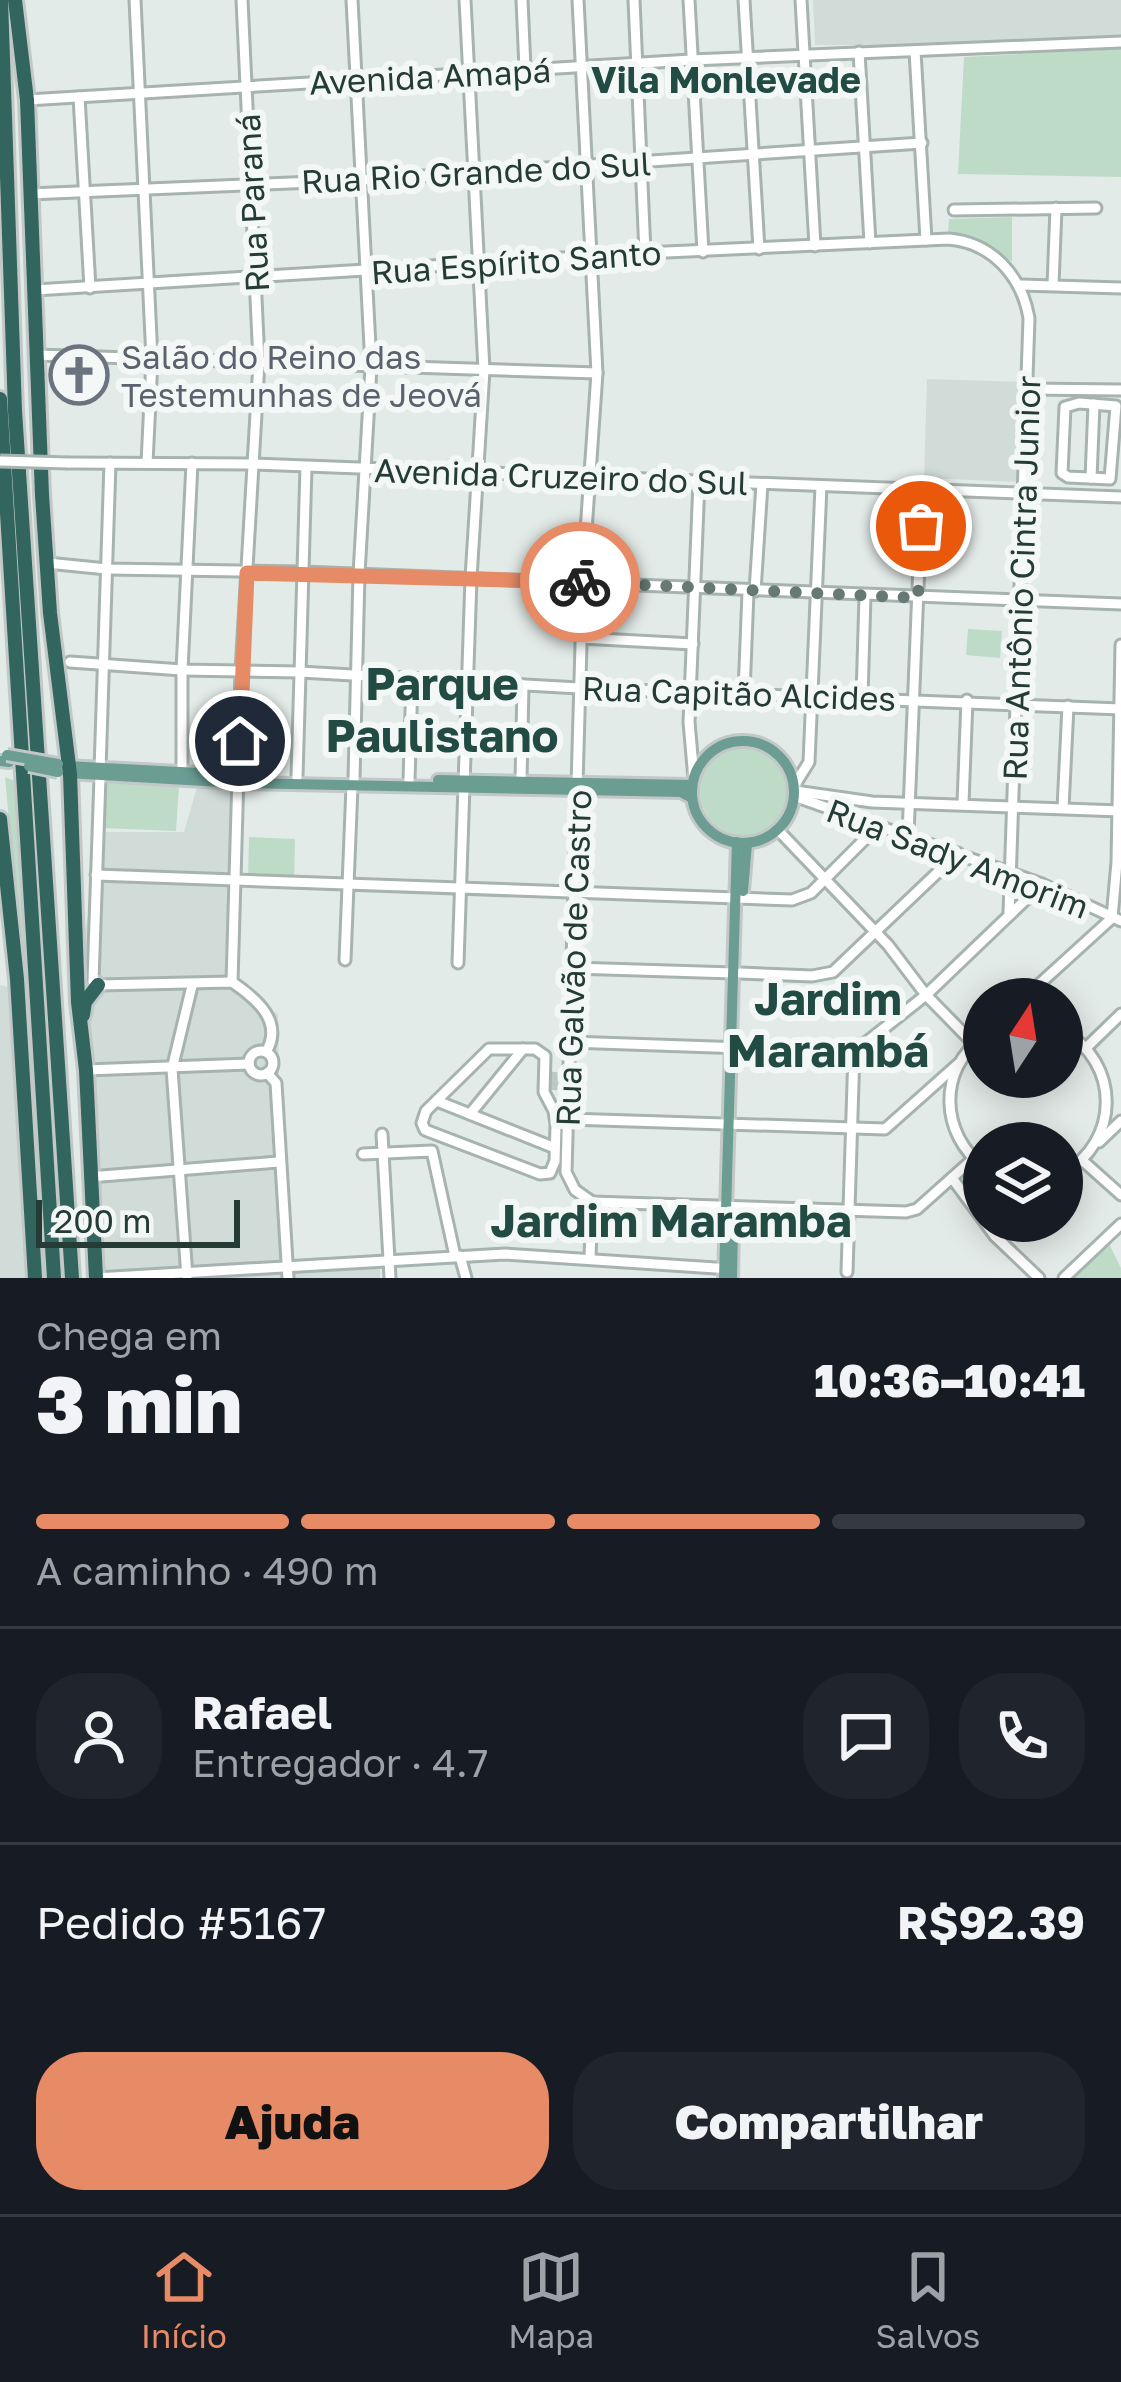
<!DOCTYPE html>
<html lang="pt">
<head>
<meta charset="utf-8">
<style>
  :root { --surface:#171b24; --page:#20242c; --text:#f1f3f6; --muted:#9ea1a6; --line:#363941; --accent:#e68b66 }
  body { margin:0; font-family:"Golos Text",sans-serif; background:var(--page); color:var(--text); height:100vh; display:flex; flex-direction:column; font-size:45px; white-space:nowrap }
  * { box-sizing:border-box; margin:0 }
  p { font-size:39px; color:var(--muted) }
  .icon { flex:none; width:66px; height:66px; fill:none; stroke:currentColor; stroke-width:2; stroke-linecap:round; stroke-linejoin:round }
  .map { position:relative; height:1278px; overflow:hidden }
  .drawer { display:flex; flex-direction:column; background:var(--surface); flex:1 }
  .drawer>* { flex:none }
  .needle { width:78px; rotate:12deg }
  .buttons { position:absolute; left:963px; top:978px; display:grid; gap:24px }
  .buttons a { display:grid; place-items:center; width:120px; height:120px; border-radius:50%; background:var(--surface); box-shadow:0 6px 30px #0003; font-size:60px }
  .scale { position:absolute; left:36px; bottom:30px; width:204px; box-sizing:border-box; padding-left:12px; border:6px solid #243b36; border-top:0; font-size:33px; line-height:42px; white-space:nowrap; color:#243b36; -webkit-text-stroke:9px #f3f8f6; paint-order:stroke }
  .pin { position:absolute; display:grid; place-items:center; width:102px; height:102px; color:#fff; margin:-51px; border:6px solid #fff; border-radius:50%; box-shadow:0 3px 12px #0007 }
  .courier { position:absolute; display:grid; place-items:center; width:120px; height:120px; margin:-60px; border:9px solid #e68b66; border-radius:50%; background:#fff; color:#222; box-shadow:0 3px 15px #0007 }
  .overview em { font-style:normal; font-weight:800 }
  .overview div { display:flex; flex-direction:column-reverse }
  .overview { display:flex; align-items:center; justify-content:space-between; height:204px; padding:0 36px }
  h1 { font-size:78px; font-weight:800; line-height:90px }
  .bar { display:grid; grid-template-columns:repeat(4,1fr); gap:18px 12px; align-content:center; height:144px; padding:0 36px }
  .bar i { height:15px; border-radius:9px; background:var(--line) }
  .bar .on { background:var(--accent) }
  .bar p { grid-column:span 4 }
  .line { display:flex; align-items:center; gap:30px; padding:0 36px; border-top:3px solid var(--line) }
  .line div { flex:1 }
  .round { display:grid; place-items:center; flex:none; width:126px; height:126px; border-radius:48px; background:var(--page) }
  .action { display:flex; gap:24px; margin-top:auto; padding:24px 36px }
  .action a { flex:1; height:138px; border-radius:48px; background:var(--accent); color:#111; font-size:48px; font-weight:800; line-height:138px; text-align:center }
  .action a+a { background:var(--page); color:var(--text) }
  .dock { display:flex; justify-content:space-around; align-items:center; height:168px; border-top:3px solid var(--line); background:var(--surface); font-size:33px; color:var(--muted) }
  .dock a { display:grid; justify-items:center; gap:6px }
  .dock .on { color:var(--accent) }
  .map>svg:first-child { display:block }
  .built { fill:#d1dbd7 }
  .green { fill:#bddbc7 }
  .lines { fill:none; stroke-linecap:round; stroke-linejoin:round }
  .minor-tunnel { stroke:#bdc8c4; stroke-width:9; stroke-dasharray:9 4.5; stroke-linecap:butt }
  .minor-casing { stroke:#a6b3af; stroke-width:15 }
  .major-casing { stroke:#c2c8c7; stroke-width:16 }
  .highway-casing { stroke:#c2c8c7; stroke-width:20 }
  .minor { stroke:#fff; stroke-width:9 }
  .major { stroke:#6b9d93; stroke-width:10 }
  .highway { stroke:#32655d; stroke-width:14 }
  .minor-bridge-casing { stroke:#a6b3af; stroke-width:15; stroke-linecap:butt }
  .major-bridge-casing { stroke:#c2c8c7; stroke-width:16; stroke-linecap:butt }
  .minor-bridge { stroke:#fff; stroke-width:9 }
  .major-bridge { stroke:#6b9d93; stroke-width:10 }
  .done { stroke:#677974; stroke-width:12; stroke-dasharray:0 21.6 }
  .route { stroke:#e68b66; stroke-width:15 }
  .labels { text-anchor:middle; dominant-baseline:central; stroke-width:12; stroke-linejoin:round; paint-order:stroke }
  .street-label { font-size:33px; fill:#243b36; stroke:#f3f8f6 }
  .worship-label { font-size:33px; fill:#5b616d; stroke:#f3f8f6; text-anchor:start }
  .neighbourhood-label { font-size:36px; font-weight:bold; fill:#224c43; stroke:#f3f8f6 }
  .district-label { font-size:45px; font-weight:bold; fill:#224c43; stroke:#f3f8f6 }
</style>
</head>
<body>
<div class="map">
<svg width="1121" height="1278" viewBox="0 0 1121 1278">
  <rect width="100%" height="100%" fill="#e3ebe8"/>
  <g class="built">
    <path d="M813,0H1121V45H815Z"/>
    <path d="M927,379L1023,382L1020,482L924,478Z"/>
    <path d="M197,787L232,790L229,985L278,1014L280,1144L292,1264L380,1266V1278H89L73,994L104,832H184Z"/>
    <path d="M0,985L12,988L31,1278H0Z"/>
  </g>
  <g class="green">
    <path d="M1121,49V177L958,174L964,57Z"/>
    <path d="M1012,217V262L980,240L948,233L949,219Z"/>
    <path d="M968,629L1002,631L1000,658L966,655Z"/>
    <circle cx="745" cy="791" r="45"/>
    <path d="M5,777L15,781L28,962L22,963Z"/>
    <path d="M105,783L179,786L176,831L103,828Z"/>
    <path d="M249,837L295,839L294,881L248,878Z"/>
    <path d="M34,871L44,872L68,1278H59Z"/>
    <path d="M1106,1238L1121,1268V1278H1067Z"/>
  </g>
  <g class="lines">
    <g class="minor-tunnel">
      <path d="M551,1076L558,1077"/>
      <path d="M550,1085L558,1086"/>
    </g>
    <defs>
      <g id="minor">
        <path d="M135,0L152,359L147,463"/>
        <path d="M352,0L371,366L359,574L354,779"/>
        <path d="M522,0L525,69"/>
        <path d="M578,0L597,373L583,574L566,1172L575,1190L592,1202"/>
        <path d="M634,0L645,253"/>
        <path d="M689,0L703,252"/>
        <path d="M744,0L759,249"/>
        <path d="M801,0L815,246"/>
        <path d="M915,51L926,240"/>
        <path d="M859,52L870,243"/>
        <path d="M79,97L90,288"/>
        <path d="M27,100L691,60L1121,42"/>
        <path d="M29,194L363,180L922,143"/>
        <path d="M954,210L1096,208"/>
        <path d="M1021,285L1121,288"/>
        <path d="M1053,285L1056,208"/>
        <path d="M35,290L645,253L949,239C993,243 1022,277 1029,318L1009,913"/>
        <path d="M36,355L597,373"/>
        <path d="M1027,389L1121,390"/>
        <path d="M1079,403L1116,406L1110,479L1068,477L1062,473L1065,407Z"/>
        <path d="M68,463L252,464L1121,497"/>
        <path d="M1091,478L1094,404"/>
        <path d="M47,563L107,569L303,572L1121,604"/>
        <path d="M755,591L762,484"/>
        <path d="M581,638L693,644"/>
        <path d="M70,662L182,670L300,672L579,688L1121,709"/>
        <path d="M744,693L748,592"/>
        <path d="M862,697L865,596"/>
        <path d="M100,770L110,463"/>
        <path d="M182,773V670L192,463"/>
        <path d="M100,777L93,981L98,985L232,982C257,999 284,1022 266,1052"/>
        <path d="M297,777L306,467"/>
        <path d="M694,779L689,722L699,482"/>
        <path d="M521,780L523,685"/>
        <path d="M409,781L412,678"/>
        <path d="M794,786L809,762L821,486"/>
        <path d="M795,791L872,802L1121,811"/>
        <path d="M794,796L1042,884L1121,921"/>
        <path d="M963,803L967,700"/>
        <path d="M1063,808L1068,706"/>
        <path d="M778,830L888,945L926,995L974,1044"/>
        <path d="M908,835L922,490"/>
        <path d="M96,875L792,900L811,893L879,825"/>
        <path d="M345,960L352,786"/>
        <path d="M458,963L471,578L484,370L465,0"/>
        <path d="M573,968L733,973"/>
        <path d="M740,973L812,976L833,972L958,853"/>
        <path d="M232,982L241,671L259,362L242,0"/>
        <path d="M1023,999L1112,918L1117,862L1121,645"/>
        <path d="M1062,1030C1121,1062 1121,1142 1062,1174"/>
        <path d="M984,1037C937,1068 940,1135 984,1167"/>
        <path d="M570,1042L854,1052L926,995L1042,884"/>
        <path d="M1087,1047L1121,1014"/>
        <path d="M489,1049H535L545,1056L544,1092L554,1111L556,1125L555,1161L550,1173L540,1174L425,1130L422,1123L426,1111Z"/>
        <circle cx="261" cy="1063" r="12"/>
        <path d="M86,1070L249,1064"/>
        <path d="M267,1073L276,1083L288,1278"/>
        <path d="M437,1101L555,1148"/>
        <path d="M470,1114L523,1049"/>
        <path d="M568,1119L885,1129L958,1064"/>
        <path d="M382,1134L390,1278"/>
        <path d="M1099,1142L1121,1121"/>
        <path d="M363,1154L432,1151L455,1256"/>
        <path d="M1083,1161L1121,1195"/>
        <path d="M89,1177L278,1162"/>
        <path d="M952,1178L995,1236L1039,1278"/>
        <path d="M592,1202L906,1212L917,1209L973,1159"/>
        <path d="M995,1236L1012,1221"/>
        <path d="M460,1256L466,1278"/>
        <path d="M590,1257L592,1202"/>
        <path d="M847,1272L854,1052"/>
        <path d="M187,1277L172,1069L192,986"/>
        <path d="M96,1278L505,1254L731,1269"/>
        <path d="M1064,1278L1121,1224"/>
      </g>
      <g id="major">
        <circle cx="743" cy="792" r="51"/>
        <path d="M0,761L9,762"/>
        <path d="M66,766L257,776"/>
        <path d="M67,773L239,783L681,792L692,798"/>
        <path d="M438,780L692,785"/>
        <path d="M743,891L747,843"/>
        <path d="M724,1278L737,842"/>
        <path d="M732,1278L733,1227"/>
      </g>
      <g id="highway">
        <path d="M1,0L15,411L72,1278"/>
        <path d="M15,0L27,100L42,495L50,613L70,774L78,1002L86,1070L96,1278"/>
        <path d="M0,399L54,1278"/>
        <path d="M0,819L17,979L35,1278"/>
        <path d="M83,1015L85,1002L98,985"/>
      </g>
    </defs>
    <use href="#minor" class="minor-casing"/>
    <use href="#major" class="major-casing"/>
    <use href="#highway" class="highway-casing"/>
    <use href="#minor" class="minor"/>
    <use href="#major" class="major"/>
    <use href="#highway" class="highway"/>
    <defs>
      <path id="minor-bridge" d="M0,461L68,463"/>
      <g id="major-bridge">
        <path d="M7,755L58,764"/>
        <path d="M29,766L58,772"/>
      </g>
    </defs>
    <use href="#minor-bridge" class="minor-bridge-casing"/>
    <use href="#major-bridge" class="major-bridge-casing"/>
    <use href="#minor-bridge" class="minor-bridge"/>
    <use href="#major-bridge" class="major-bridge"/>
  </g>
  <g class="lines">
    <path class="done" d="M580,582L918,598L921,526"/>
    <path class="route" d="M240,741L247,573L580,582"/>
  </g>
  <defs>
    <symbol id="church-ring" viewBox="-11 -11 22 22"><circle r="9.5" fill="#f3f8f6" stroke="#6b7280" stroke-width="1.5"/><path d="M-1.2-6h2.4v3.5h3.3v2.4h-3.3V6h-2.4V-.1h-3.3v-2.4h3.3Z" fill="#6b7280"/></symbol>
  </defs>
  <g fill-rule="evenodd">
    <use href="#church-ring" x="46" y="342" width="66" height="66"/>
  </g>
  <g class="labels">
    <g class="street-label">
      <text transform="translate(430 76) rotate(-3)">Avenida Amapá</text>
      <text transform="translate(476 172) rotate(-3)">Rua Rio Grande do Sul</text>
      <text transform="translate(252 203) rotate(-93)">Rua Paraná</text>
      <text transform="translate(516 262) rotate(-4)">Rua Espírito Santo</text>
      <text transform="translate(561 476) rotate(2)">Avenida Cruzeiro do Sul</text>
      <text transform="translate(1021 578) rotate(-88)">Rua Antônio Cintra Junior</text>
      <text transform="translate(739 693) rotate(2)">Rua Capitão Alcides</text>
      <text transform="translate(958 858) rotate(21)">Rua Sady Amorim</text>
      <text transform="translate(573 958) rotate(-88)">Rua Galvão de Castro</text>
    </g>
    <g class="worship-label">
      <text x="121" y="356">Salão do Reino das<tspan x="121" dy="38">Testemunhas de Jeová</tspan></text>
    </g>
    <g class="neighbourhood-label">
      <text x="726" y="79">Vila Monlevade</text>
    </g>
    <g class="district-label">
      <text x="442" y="683">Parque<tspan x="442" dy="52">Paulistano</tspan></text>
      <text x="828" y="998">Jardim<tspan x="828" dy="52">Marambá</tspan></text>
      <text x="671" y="1220">Jardim Maramba</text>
    </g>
  </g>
</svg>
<div class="buttons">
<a><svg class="needle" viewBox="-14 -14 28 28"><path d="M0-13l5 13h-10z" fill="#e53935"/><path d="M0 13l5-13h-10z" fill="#9ea1a6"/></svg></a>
<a><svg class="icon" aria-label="layers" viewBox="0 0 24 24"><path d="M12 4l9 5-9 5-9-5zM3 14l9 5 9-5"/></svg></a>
</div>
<div class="scale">200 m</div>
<div class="pin" style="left:921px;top:526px;background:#ea580c"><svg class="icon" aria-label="bag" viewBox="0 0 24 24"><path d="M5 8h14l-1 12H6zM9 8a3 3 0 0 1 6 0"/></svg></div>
<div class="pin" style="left:240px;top:741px;background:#1f2937"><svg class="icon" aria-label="home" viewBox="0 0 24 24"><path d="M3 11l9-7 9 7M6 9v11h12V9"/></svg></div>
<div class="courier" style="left:580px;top:582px"><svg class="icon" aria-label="bike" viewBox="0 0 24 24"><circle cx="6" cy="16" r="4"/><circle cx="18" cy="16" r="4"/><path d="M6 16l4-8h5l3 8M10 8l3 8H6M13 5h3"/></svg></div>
</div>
<section class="drawer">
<div class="overview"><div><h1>3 min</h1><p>Chega em</p></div><em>10:36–10:41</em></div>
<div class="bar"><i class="on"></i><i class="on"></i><i class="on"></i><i></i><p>A caminho · 490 m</p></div>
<div class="line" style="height:216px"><a class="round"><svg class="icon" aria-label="person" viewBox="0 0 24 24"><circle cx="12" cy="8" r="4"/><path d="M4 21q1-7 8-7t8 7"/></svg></a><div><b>Rafael</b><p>Entregador · 4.7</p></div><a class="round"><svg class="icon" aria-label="chat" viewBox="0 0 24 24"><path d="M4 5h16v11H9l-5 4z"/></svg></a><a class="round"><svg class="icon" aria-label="phone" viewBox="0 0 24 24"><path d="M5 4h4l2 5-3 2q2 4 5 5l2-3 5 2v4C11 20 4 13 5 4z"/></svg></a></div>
<div class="line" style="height:156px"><div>Pedido #5167</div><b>R$92.39</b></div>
<div class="action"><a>Ajuda</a><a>Compartilhar</a></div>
</section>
<nav class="dock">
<a class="on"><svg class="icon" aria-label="home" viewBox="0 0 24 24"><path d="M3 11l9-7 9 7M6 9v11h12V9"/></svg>Início</a>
<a><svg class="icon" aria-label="map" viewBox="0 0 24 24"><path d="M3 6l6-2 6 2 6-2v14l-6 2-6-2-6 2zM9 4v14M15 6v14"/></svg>Mapa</a>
<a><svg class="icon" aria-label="saved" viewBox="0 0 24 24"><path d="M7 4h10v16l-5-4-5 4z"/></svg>Salvos</a>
</nav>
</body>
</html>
